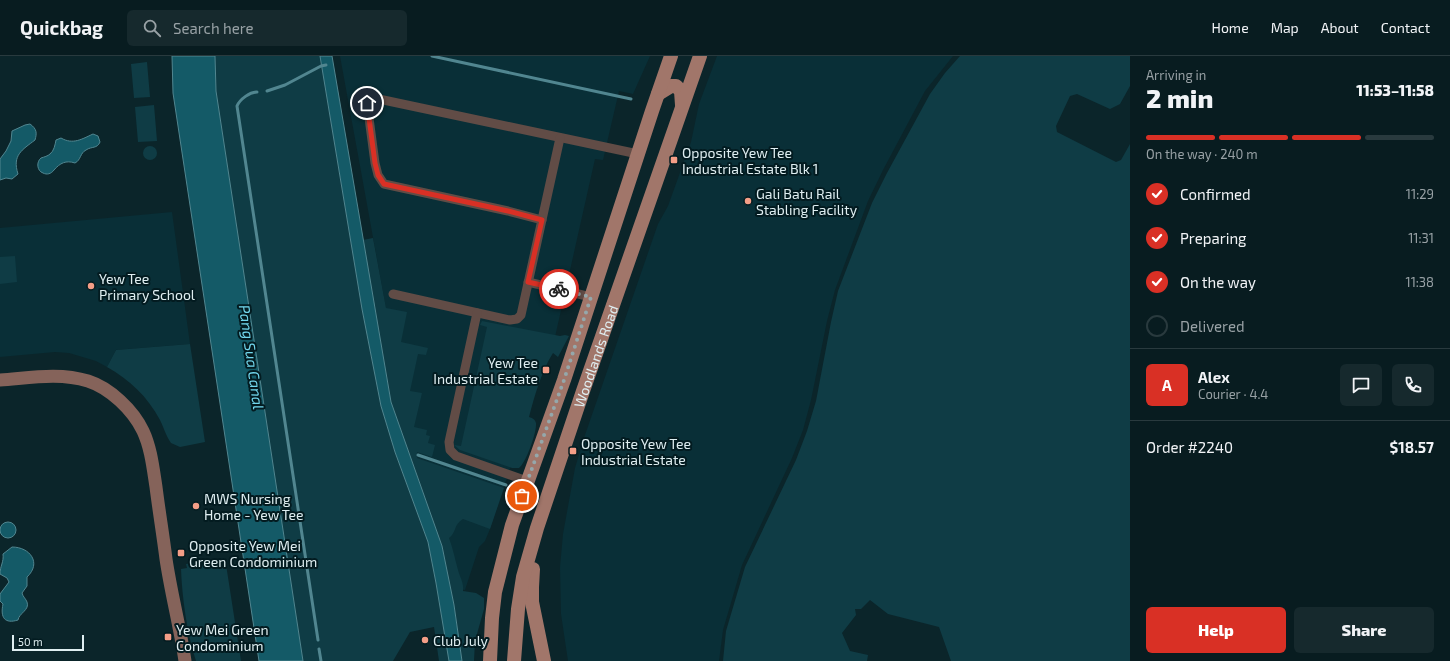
<!DOCTYPE html>
<html lang="en">
<head>
<meta charset="utf-8">
<style>
  :root { --surface:#081c20; --page:#16292d; --text:#f1f3f6; --muted:#98a1a5; --line:#293a3e; --accent:#d93025 }
  body { margin:0; font-family:"Exo 2",sans-serif; background:var(--page); color:var(--text); height:100vh; display:flex; flex-direction:column; font-size:15px; white-space:nowrap }
  * { box-sizing:border-box; margin:0 }
  p { font-size:13px; color:var(--muted) }
  .icon { flex:none; width:22px; height:22px; fill:none; stroke:currentColor; stroke-width:2; stroke-linecap:round; stroke-linejoin:round }
  .map { position:relative; flex:1; overflow:hidden }
  .sheet { display:flex; flex-direction:column; background:var(--surface); width:320px }
  .sheet>* { flex:none }
  .scale { position:absolute; left:12px; bottom:10px; width:72px; box-sizing:border-box; padding-left:4px; border:2px solid #dfeef1; border-top:0; font-size:11px; line-height:14px; white-space:nowrap; color:#dfeef1; -webkit-text-stroke:3px #031b20; paint-order:stroke }
  .pin { position:absolute; display:grid; place-items:center; width:34px; height:34px; color:#fff; margin:-17px; border:2px solid #fff; border-radius:50%; box-shadow:0 1px 4px #0007 }
  .courier { position:absolute; display:grid; place-items:center; width:40px; height:40px; margin:-20px; border:3px solid #d93025; border-radius:50%; background:#fff; color:#222; box-shadow:0 1px 5px #0007 }
  .overview em { font-style:normal; font-weight:800 }
  .overview div { display:flex; flex-direction:column-reverse }
  .overview { display:flex; align-items:center; justify-content:space-between; height:68px; padding:0 16px }
  h1 { font-size:26px; font-weight:800; line-height:30px }
  .bar { display:grid; grid-template-columns:repeat(4,1fr); gap:6px 4px; align-content:center; height:48px; padding:0 16px }
  .bar i { height:5px; border-radius:3px; background:var(--line) }
  .bar .active { background:var(--accent) }
  .bar p { grid-column:span 4 }
  .line { display:flex; align-items:center; gap:10px; padding:0 16px; border-top:1px solid var(--line) }
  .line div { flex:1 }
  .round { display:grid; place-items:center; flex:none; width:42px; height:42px; border-radius:6px; background:var(--page) }
  ol { padding:0 16px; list-style:none }
  li { display:flex; align-items:center; gap:12px; height:44px }
  li p { margin-inline-start:auto }
  li .icon { padding:4px; border-radius:50%; background:var(--accent); color:#fff; stroke-width:4 }
  li:last-child { color:var(--muted) }
  li i { width:22px; height:22px; border:2px solid var(--line); border-radius:50% }
  .primary-button { display:flex; gap:8px; margin-top:auto; padding:8px 16px }
  .primary-button a { flex:1; height:46px; border-radius:6px; background:var(--accent); color:#fff; font-size:16px; font-weight:800; line-height:46px; text-align:center }
  .primary-button a+a { background:var(--page); color:var(--text) }
  header { display:flex; align-items:center; gap:24px; box-sizing:border-box; height:56px; padding:0 20px; background:var(--surface); border-bottom:1px solid var(--line) }
  header strong { font-size:19px }
  nav { display:flex; gap:22px; margin-inline-start:auto; font-size:14px }
  .search { width:280px; height:36px; background:var(--page); display:flex; align-items:center; gap:10px; box-sizing:border-box; padding:0 14px; border-radius:6px; color:var(--muted); font-size:15px }
  main { display:flex; flex:1; min-height:0 }
  .map>svg:first-child { display:block }
  .built { fill:#092f37 }
  .green { fill:#0f3c45 }
  .water { fill:#145a67; stroke:#518690 }
  .lines { fill:none; stroke-linecap:round; stroke-linejoin:round }
  .stream { stroke:#518690; stroke-width:3 }
  .street { stroke:#614c46; stroke-width:9 }
  .secondary { stroke:#85635a; stroke-width:13 }
  .primary { stroke:#a1766a; stroke-width:14 }
  .done { stroke:#95a8ab; stroke-width:4; stroke-dasharray:0 7.2 }
  .route { stroke:#d93025; stroke-width:5 }
  .poi-dot { fill:#f49e87; stroke:#031b20; stroke-width:1.5 }
  .labels { text-anchor:middle; dominant-baseline:central; stroke-width:4; stroke-linejoin:round; paint-order:stroke }
  .poi-label { font-size:14px; fill:#dfeef1; stroke:#031b20; text-anchor:start }
  .street-label { font-size:14px; fill:#dfeef1; stroke:#031b20 }
  .water-label { font-size:15px; font-style:italic; fill:#72d7ed; stroke:#031b20 }
</style>
</head>
<body>
<header>
<strong>Quickbag</strong>
<div class="search"><svg class="icon" aria-label="search" viewBox="0 0 24 24"><circle cx="10" cy="10" r="6"/><path d="M15 15l6 6"/></svg>Search here</div>
<nav><a>Home</a><a>Map</a><a>About</a><a>Contact</a></nav>
</header>
<main>
<div class="map">
<svg width="1130" height="605" viewBox="0 0 1130 605">
  <rect width="100%" height="100%" fill="#0b252a"/>
  <g class="built">
    <path d="M340,0H650L633,38L619,35L603,104L595,103L555,281L546,304L490,473L485,485L479,491L465,534L455,532L417,402V388L405,357Z"/>
    <path d="M717,0H953L925,35L883,114L868,145L835,234L827,265L811,344L803,374L792,402L742,509L723,574L719,605H568L561,558L560,511L563,478L575,412L585,379L658,168L668,150L691,86L699,48Z"/>
    <path d="M172,156L190,288L116,294L107,311L96,305L69,297L55,296L0,301V172Z"/>
  </g>
  <g class="green">
    <path d="M215,0H320L362,253L381,350L395,396L428,486L436,527L449,605H439L434,571L410,576L393,605H303L216,35Z"/>
    <path d="M960,0H1130V30L1120,48L1110,53L1077,38L1070,40L1056,70L1057,76L1116,106L1121,104L1130,88V605H951L939,571L888,558L870,544L861,553H855L856,559L842,577L850,595L868,599L867,605H723L726,575L745,511L796,404L807,375L816,345L831,266L838,235L872,147L887,117L930,38L945,17Z"/>
    <path d="M147,6L150,41L134,42L131,8Z"/>
    <path d="M154,49L157,85L138,86L135,51Z"/>
    <circle cx="150" cy="97" r="7"/>
    <path d="M373,182L386,252L407,256L401,286L428,292L426,299L418,298L410,335L422,337L414,371L427,374L426,379L430,380L428,387L435,389L432,401L417,396V402L504,432L490,473L463,463C453,469 457,476 449,482C453,493 455,503 458,514C460,522 464,526 463,535L476,537L484,542V553L475,585L474,605H462L454,549L442,490L391,346L363,184Z"/>
    <path d="M15,200L17,226L0,228V201Z"/>
    <path d="M482,265L560,280L565,279L569,280L558,301L553,297C542,314 534,341 529,361C532,362 535,363 536,367C537,376 526,407 519,412H512L460,394L454,389L461,390L487,271L480,269Z"/>
    <path d="M190,288L205,386L180,391L171,387C166,380 164,372 160,364C147,340 130,324 107,311L116,294Z"/>
    <path d="M225,502L241,605H196C187,578 182,541 181,513L187,512L186,508Z"/>
  </g>
  <g class="water">
    <path d="M172,0H215L216,35L303,605H259L173,37Z"/>
    <path d="M320,0H332L391,346L442,490L454,549L462,605H449L436,527L428,486L395,396L381,350L362,253Z"/>
    <path d="M30,68C37,73 37,77 35,84C22,94 12,99 18,118L12,123L6,122L0,124V103L6,95L11,85L12,75L25,69Z"/>
    <path d="M93,78L98,80L100,86C97,93 92,90 86,94C80,97 81,104 75,107C66,104 60,107 54,114C51,118 47,119 43,117C37,115 36,106 41,102C44,101 48,100 50,98C54,95 55,89 56,84L61,82C73,89 82,83 93,78Z"/>
    <circle cx="8" cy="474" r="8"/>
    <path d="M12,491C30,491 42,507 27,521V530L22,537C23,541 26,543 27,546C30,554 19,557 18,564C5,568 0,562 3,548L0,545V538L9,526L7,522L0,518C0,510 4,506 3,498Z"/>
  </g>
  <g class="lines">
    <g class="stream">
      <path d="M432,0L631,43"/>
      <path d="M267,35L285,29L321,10L326,9"/>
      <path d="M257,36C250,36 240,43 237,50L318,584"/>
      <path d="M418,399L506,429"/>
      <path d="M319,593L321,605"/>
    </g>
    <g class="street">
      <path d="M542,164L508,155L384,128L378,119L375,107L367,47L369,43L374,42L638,98"/>
      <path d="M528,226L591,241"/>
      <path d="M393,238L510,264L517,263L521,259L560,82"/>
      <path d="M477,257L449,386L450,394L456,400L527,425"/>
    </g>
    <path class="secondary" d="M0,324C29,322 59,316 88,325C110,332 133,354 143,375C151,392 153,412 156,431C159,455 163,479 166,503C171,537 180,571 185,605"/>
    <g class="primary">
      <path d="M658,38L671,30H676L681,35L682,49"/>
      <path d="M533,513L532,531V546L544,605"/>
      <path d="M490,605L492,562L495,536L512,469L564,324L652,55L671,0"/>
      <path id="s1" d="M514,605L518,553L523,521L537,472L583,335L700,0"/>
    </g>
  </g>
  <g class="lines">
    <path class="done" d="M522,440L564,324L591,241L559,233"/>
    <path class="route" d="M367,47L375,107L378,119L384,128L508,155L542,164L528,226L559,233"/>
  </g>
  <g class="poi-dot">
    <rect x="670" y="100" width="8" height="8" rx="2"/>
    <circle cx="748" cy="145" r="4"/>
    <circle cx="91" cy="230" r="4"/>
    <rect x="542" y="310" width="8" height="8" rx="2"/>
    <rect x="569" y="391" width="8" height="8" rx="2"/>
    <circle cx="196" cy="450" r="4"/>
    <rect x="177" y="493" width="8" height="8" rx="2"/>
    <rect x="164" y="577" width="8" height="8" rx="2"/>
    <circle cx="425" cy="584" r="4"/>
  </g>
  <g class="labels">
    <g class="poi-label">
      <text x="682" y="96">Opposite Yew Tee<tspan x="682" dy="16">Industrial Estate Blk 1</tspan></text>
      <text x="756" y="137">Gali Batu Rail<tspan x="756" dy="16">Stabling Facility</tspan></text>
      <text x="99" y="222">Yew Tee<tspan x="99" dy="16">Primary School</tspan></text>
      <text x="538" y="306" text-anchor="end">Yew Tee<tspan x="538" dy="16">Industrial Estate</tspan></text>
      <text x="581" y="387">Opposite Yew Tee<tspan x="581" dy="16">Industrial Estate</tspan></text>
      <text x="204" y="442">MWS Nursing<tspan x="204" dy="16">Home - Yew Tee</tspan></text>
      <text x="189" y="489">Opposite Yew Mei<tspan x="189" dy="16">Green Condominium</tspan></text>
      <text x="176" y="573">Yew Mei Green<tspan x="176" dy="16">Condominium</tspan></text>
      <text x="433" y="584">Club July</text>
    </g>
    <g class="street-label">
      <text stroke="none"><textPath href="#s1" startOffset="317">Woodlands Road</textPath></text>
    </g>
    <g class="water-label">
      <text transform="translate(252 301) rotate(82)">Pang Sua Canal</text>
    </g>
  </g>
</svg>
<div class="scale">50 m</div>
<div class="pin" style="left:522px;top:440px;background:#ea580c"><svg class="icon" aria-label="bag" viewBox="0 0 24 24"><path d="M5 8h14l-1 12H6zM9 8a3 3 0 0 1 6 0"/></svg></div>
<div class="pin" style="left:367px;top:47px;background:#1f2937"><svg class="icon" aria-label="home" viewBox="0 0 24 24"><path d="M3 11l9-7 9 7M6 9v11h12V9"/></svg></div>
<div class="courier" style="left:559px;top:233px"><svg class="icon" aria-label="bike" viewBox="0 0 24 24"><circle cx="6" cy="16" r="4"/><circle cx="18" cy="16" r="4"/><path d="M6 16l4-8h5l3 8M10 8l3 8H6M13 5h3"/></svg></div>
</div>
<section class="sheet">
<div class="overview"><div><h1>2 min</h1><p>Arriving in</p></div><em>11:53–11:58</em></div>
<div class="bar"><i class="active"></i><i class="active"></i><i class="active"></i><i></i><p>On the way · 240 m</p></div>
<ol>
<li><svg class="icon" aria-label="check" viewBox="0 0 24 24"><path d="M5 12l5 5 9-10"/></svg>Confirmed<p>11:29</p></li>
<li><svg class="icon" aria-label="check" viewBox="0 0 24 24"><path d="M5 12l5 5 9-10"/></svg>Preparing<p>11:31</p></li>
<li><svg class="icon" aria-label="check" viewBox="0 0 24 24"><path d="M5 12l5 5 9-10"/></svg>On the way<p>11:38</p></li>
<li><i></i>Delivered</li>
</ol>
<div class="line" style="height:72px"><b class="round" style="background:var(--accent);color:#fff">A</b><div><b>Alex</b><p>Courier · 4.4</p></div><a class="round"><svg class="icon" aria-label="chat" viewBox="0 0 24 24"><path d="M4 5h16v11H9l-5 4z"/></svg></a><a class="round"><svg class="icon" aria-label="phone" viewBox="0 0 24 24"><path d="M5 4h4l2 5-3 2q2 4 5 5l2-3 5 2v4C11 20 4 13 5 4z"/></svg></a></div>
<div class="line" style="height:52px"><div>Order #2240</div><b>$18.57</b></div>
<div class="primary-button"><a>Help</a><a>Share</a></div>
</section>
</main>
</body>
</html>
